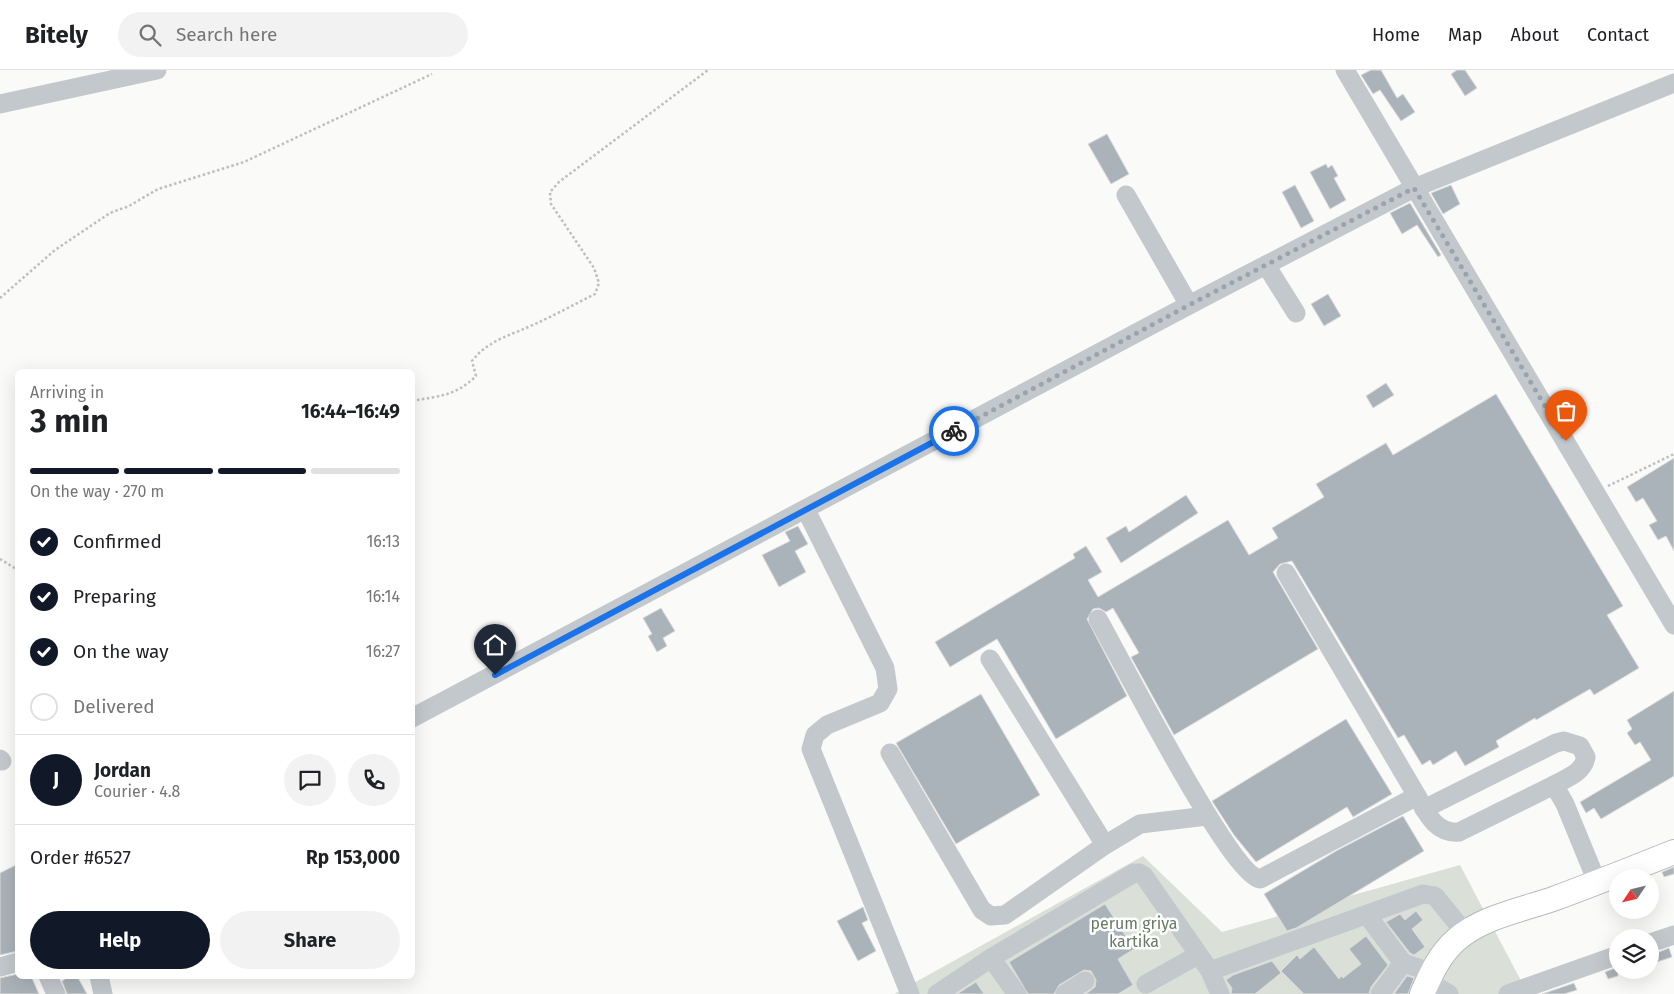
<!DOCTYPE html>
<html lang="en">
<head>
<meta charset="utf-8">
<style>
  :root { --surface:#fff; --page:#f2f2f2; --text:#202124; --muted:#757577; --line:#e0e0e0; --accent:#111827 }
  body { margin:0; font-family:"Fira Sans",sans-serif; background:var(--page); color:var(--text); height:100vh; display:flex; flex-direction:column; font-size:19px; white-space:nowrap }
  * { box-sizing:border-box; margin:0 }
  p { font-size:16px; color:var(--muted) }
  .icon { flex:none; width:28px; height:28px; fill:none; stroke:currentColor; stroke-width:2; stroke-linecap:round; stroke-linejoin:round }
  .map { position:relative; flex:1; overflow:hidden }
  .side { position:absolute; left:15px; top:299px; width:400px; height:610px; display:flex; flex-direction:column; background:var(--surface); border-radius:8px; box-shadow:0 5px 20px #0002 }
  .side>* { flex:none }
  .needle { width:32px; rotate:235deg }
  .buttons { position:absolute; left:1609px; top:799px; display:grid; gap:10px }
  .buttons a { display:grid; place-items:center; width:50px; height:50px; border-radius:50%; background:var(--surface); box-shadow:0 5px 20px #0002; font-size:25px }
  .pin { position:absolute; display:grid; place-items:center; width:42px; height:42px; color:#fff; margin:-51px -21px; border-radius:50% 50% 50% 0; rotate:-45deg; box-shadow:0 0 5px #0007 }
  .pin .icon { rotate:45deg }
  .courier { position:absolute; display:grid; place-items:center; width:50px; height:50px; margin:-25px; border:4px solid #1a73e8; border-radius:50%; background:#fff; color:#222; box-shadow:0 1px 6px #0007 }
  .headline em { font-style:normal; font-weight:700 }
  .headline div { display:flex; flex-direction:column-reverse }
  .headline { display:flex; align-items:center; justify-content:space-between; height:85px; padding:0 15px }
  h1 { font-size:32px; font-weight:700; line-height:38px }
  .bar { display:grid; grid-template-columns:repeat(4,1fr); gap:8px 5px; align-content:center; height:60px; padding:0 15px }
  .bar i { height:6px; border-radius:4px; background:var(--line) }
  .bar .active { background:var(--accent) }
  .bar p { grid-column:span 4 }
  .line { display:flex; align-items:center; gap:12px; padding:0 15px; border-top:1px solid var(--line) }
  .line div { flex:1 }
  .round { display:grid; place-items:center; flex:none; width:52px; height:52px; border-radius:26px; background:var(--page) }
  ol { padding:0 15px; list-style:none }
  li { display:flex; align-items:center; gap:15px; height:55px }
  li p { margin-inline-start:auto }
  li .icon { padding:5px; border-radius:50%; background:var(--accent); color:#fff; stroke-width:4 }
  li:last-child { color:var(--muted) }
  li i { width:28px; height:28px; border:2px solid var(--line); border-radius:50% }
  .primary-button { display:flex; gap:10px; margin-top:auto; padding:10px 15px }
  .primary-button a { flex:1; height:58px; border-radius:30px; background:var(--accent); color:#fff; font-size:20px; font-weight:700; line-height:58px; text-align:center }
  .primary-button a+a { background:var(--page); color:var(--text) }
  header { display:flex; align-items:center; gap:30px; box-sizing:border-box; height:70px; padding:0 25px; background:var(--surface); border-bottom:1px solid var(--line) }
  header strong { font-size:24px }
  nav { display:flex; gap:28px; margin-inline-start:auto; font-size:18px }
  .search { width:350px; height:45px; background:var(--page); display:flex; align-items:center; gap:12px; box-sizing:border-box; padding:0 18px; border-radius:28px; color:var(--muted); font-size:19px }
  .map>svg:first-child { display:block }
  .green { fill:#dadfd7 }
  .building { fill:#aab3b9; stroke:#dcdcda }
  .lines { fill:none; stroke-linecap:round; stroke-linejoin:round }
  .major-casing { stroke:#b5babe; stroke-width:26 }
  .path { stroke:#bbbfc2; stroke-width:2.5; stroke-dasharray:2.5 2.5; stroke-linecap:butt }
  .minor { stroke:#c3c8cc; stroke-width:19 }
  .major { stroke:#fff; stroke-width:24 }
  .done { stroke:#99a4ac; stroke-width:5; stroke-dasharray:0 9 }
  .route { stroke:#1a73e8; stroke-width:6 }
  .labels { text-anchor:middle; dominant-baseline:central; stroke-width:5; stroke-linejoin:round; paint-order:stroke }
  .park-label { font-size:16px; fill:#687a64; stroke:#fff }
</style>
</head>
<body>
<header>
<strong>Bitely</strong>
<div class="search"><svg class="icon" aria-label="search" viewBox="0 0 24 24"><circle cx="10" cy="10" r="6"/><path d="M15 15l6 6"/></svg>Search here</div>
<nav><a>Home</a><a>Map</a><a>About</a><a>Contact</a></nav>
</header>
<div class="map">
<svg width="1674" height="924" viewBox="0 0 1674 924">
  <rect width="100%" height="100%" fill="#fafaf8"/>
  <path class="green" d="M1143,786L1222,862L1460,795L1528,924H894Z"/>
  <g class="building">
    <path d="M1371,0H1381L1397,28L1403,24L1415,42L1401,51L1380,20L1373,24L1361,5Z"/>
    <path d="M1457,0H1465L1477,18L1465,26L1451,4Z"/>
    <path d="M1107,64L1129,104L1111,114L1088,74Z"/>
    <path d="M1326,94L1328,98L1332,95L1338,106L1334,108L1346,130L1330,139L1310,102Z"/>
    <path d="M1295,115L1314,151L1301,158L1282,122Z"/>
    <path d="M1451,115L1460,134L1443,144L1431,123Z"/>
    <path d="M1410,133L1441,185L1438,187L1417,155L1402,164L1390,143Z"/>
    <path d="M1328,224L1341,246L1324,256L1311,234Z"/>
    <path d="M1386,313L1394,325L1373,338L1366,326Z"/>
    <path d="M1496,324L1623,536L1607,545L1639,598L1594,625L1590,619L1536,650L1535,648L1496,671L1499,677L1465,696L1456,681L1433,695L1430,690L1422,695L1404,665L1398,668L1292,491L1280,494L1273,502L1318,579L1174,665L1131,587L1139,583L1113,538L1106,542L1099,538L1093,539L1087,549L1127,626L1056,669L997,569L950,597L935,572L1075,488L1073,484L1086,476L1102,502L1088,510L1098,527L1228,450L1249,485L1278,468L1272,458L1324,427L1316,414L1386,373L1393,385Z"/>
    <path d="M1674,388V481L1666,466L1658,470L1649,455L1657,451L1643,428L1636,432L1627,417Z"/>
    <path d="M1186,425L1198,443L1121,493L1106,468L1126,456L1129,462Z"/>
    <path d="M798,456L808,474L795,481L806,502L779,517L762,485L790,471L785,462Z"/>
    <path d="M661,538L675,561L663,568L667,576L657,582L648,566L652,564L643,548Z"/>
    <path d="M1674,621V706L1601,749L1594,738L1586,743L1580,732L1651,690L1640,672L1635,675L1627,663L1632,659L1627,650Z"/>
    <path d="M981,624L1040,725L956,774L896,673Z"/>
    <path d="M1346,649L1392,724L1353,747L1347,737L1256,792L1234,765L1212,731Z"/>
    <path d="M1403,746L1424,781L1296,858L1287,861L1264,824L1336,781Z"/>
    <path d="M18,794V881L0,885V803Z"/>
    <path d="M1674,797V804L1664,807L1662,802Z"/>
    <path d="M1105,834L1134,879L1118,889L1133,915L1118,924H1086L1095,917L1096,910L1091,901L1084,900L1059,915L1054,924H1028L1009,892Z"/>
    <path d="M863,837L868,850L862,853L876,881L858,891L837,851Z"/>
    <path d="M1416,841L1423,850L1412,859L1425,877L1414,885L1410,883L1386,852L1400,844L1405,850Z"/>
    <path d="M1366,866L1388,895L1371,917L1369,924H1304L1281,901L1297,885L1300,889L1314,877L1339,909L1341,906L1343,908L1361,894L1349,879Z"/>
    <path d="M1669,878L1672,887L1657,892L1654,884Z"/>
    <path d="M1272,891L1281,903L1255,924H1231L1232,918L1226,910L1233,905Z"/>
    <path d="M1618,897V906L1608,909L1605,902Z"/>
    <path d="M18,904V906H31L39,924H0V908Z"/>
    <path d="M70,906H77L87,924H67L62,911Z"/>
    <path d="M1407,906L1414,908L1408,924H1394Z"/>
    <path d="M976,912L984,924H957Z"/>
    <path d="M1574,913L1577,920L1564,924H1542Z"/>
  </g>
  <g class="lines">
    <defs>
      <path id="major" d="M1422,924C1431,904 1439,885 1456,870C1482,847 1521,840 1553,829C1594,814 1634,798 1674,782"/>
    </defs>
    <use href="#major" class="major-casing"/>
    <g class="path">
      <path d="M0,228L55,180L110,143L129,136L158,119L244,92L432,4"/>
      <path d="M412,331C439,326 456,326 476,306L472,291C488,270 512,265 535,254C555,245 575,234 595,224L599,213L594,198L551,134L550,122L559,112L708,0"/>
      <path d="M1608,416L1674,384"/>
      <path d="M0,489L18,500"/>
    </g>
    <g class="minor">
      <path d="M1345,0L1674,555"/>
      <path d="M0,34L157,0"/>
      <path d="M1126,125L1189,235"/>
      <path d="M1266,195L1296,243"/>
      <path d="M806,440L885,598L888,619L880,633L827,655L815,665L811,679L910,924"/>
      <path d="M1098,549C1119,586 1230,804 1260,809L1417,726L1286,503"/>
      <path d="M990,589L1105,775"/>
      <path d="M412,648L1189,235L1414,118L1674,13"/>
      <path d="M890,683L982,840L991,846L1005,845L1105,775L1140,754L1207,746"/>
      <path d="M0,689L2,691"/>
      <path d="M1417,726C1427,744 1436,764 1459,762L1554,715L1565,734L1597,812"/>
      <path d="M1424,739L1556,673L1564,671L1580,676L1586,687C1583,703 1567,708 1554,715"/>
      <path d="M1367,845L1403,893L1431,902"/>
      <path d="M1650,873L1674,865"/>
      <path d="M991,888L1017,924"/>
      <path d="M0,897L18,892"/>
      <path d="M1210,901L1220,924"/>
      <path d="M48,906L56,924"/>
      <path d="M99,906L103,924"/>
      <path d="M1427,911L1449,924"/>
      <path d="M1146,914L1198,885"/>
      <path d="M937,924L991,888L1134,803H1139L1144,806L1210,901L1423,824L1435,826L1465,863"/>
      <path d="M1065,924L1085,911"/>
      <path d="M1380,924L1403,893"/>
      <path d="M1508,924L1618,885"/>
    </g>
    <use href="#major" class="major"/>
  </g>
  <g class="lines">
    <path class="done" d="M954,361L1189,235L1414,118L1566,371"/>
    <path class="route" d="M495,605L954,361"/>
  </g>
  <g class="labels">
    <g class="park-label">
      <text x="1134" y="853">perum griya<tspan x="1134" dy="18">kartika</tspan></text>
    </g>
  </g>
</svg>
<div class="buttons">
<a><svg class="needle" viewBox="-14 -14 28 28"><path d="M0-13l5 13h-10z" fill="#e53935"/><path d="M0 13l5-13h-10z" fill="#757577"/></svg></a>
<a><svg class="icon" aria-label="layers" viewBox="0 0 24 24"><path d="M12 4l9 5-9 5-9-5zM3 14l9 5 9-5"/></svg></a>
</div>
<div class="pin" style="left:1566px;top:371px;background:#ea580c"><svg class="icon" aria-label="bag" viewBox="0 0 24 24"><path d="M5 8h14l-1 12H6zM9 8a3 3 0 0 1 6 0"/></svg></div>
<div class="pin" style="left:495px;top:605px;background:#1f2937"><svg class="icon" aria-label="home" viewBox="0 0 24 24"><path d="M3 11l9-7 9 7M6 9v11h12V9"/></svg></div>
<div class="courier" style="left:954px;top:361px"><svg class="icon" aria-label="bike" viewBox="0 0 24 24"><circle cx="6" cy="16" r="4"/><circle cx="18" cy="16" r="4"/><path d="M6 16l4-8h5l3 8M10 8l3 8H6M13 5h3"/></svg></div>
<section class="side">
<div class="headline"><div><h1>3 min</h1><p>Arriving in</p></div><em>16:44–16:49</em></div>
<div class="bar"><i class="active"></i><i class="active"></i><i class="active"></i><i></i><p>On the way · 270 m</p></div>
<ol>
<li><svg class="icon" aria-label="check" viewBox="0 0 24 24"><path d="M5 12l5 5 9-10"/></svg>Confirmed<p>16:13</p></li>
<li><svg class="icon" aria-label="check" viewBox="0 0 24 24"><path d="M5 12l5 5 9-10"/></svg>Preparing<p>16:14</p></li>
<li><svg class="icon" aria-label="check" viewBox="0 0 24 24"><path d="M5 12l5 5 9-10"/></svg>On the way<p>16:27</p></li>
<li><i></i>Delivered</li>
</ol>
<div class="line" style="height:90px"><b class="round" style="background:var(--accent);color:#fff">J</b><div><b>Jordan</b><p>Courier · 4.8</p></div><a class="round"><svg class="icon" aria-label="chat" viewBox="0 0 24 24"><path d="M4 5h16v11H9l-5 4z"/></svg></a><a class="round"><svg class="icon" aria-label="phone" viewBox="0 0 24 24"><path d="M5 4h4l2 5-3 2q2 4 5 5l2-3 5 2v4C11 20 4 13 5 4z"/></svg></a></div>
<div class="line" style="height:65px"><div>Order #6527</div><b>Rp 153,000</b></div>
<div class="primary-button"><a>Help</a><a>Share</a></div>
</section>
</div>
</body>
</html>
